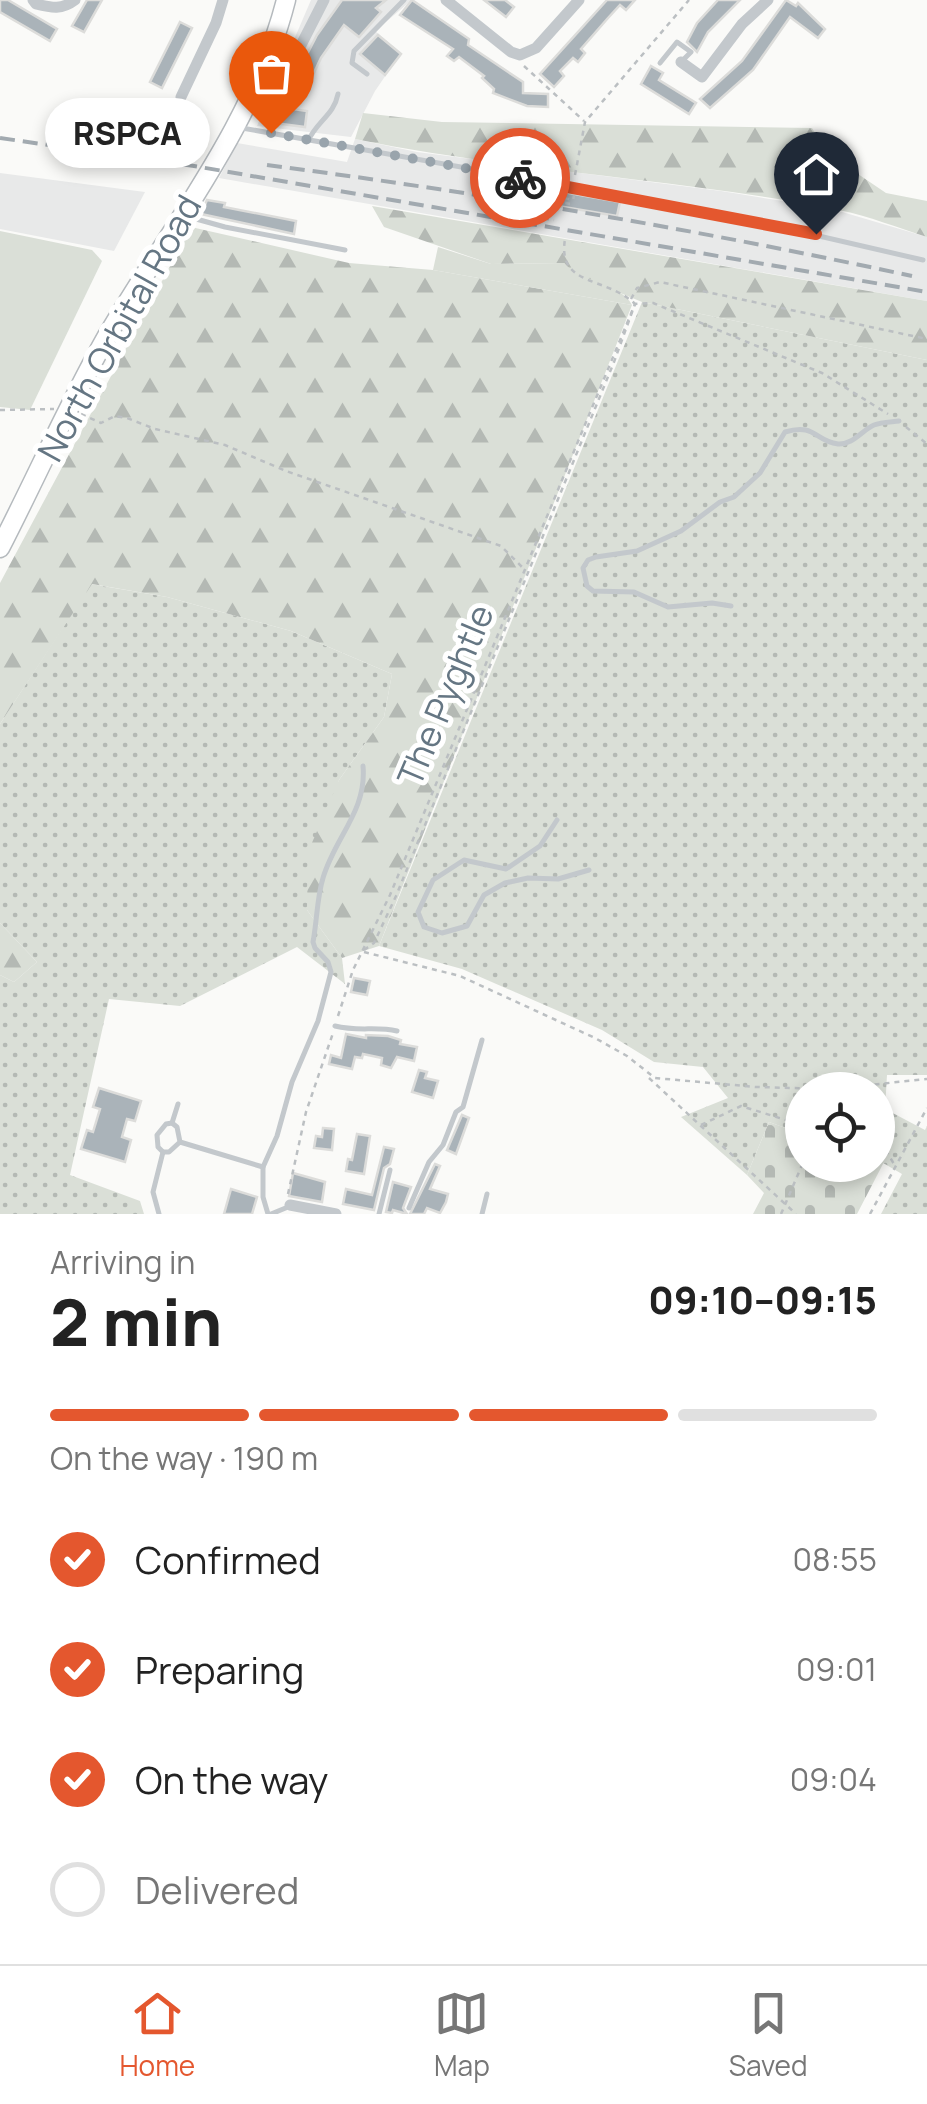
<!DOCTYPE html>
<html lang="en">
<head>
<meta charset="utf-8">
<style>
  :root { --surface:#fff; --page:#f6f6f6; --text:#222; --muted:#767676; --line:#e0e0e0; --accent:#e4572e }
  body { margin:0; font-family:Manrope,sans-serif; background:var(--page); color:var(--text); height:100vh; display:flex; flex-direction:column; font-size:38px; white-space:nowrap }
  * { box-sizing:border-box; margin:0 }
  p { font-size:32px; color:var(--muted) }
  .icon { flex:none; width:55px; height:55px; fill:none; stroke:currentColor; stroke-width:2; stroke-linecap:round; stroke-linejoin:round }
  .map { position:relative; height:1214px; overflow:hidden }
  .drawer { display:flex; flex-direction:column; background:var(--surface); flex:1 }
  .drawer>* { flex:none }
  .fabs { position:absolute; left:785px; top:1072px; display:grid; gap:20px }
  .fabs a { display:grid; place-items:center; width:110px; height:110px; border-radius:50%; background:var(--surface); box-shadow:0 5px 15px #0003; font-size:50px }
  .pin { position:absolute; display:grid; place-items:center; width:85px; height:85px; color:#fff; margin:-102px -42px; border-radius:50% 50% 50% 0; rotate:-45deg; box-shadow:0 0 10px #0007 }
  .pin .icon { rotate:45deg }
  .courier { position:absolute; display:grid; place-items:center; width:100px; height:100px; margin:-50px; border:8px solid #e4572e; border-radius:50%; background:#fff; color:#222; box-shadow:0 2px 12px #0007 }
  .bubble { position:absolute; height:70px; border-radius:35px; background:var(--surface); box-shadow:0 5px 15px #0003; font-size:32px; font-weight:800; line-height:70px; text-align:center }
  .headline em { font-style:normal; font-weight:800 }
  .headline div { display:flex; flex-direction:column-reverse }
  .headline { display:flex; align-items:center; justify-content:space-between; height:170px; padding:0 50px }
  h1 { font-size:65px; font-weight:800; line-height:75px }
  .bar { display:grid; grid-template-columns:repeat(4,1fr); gap:15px 10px; align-content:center; height:120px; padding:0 50px }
  .bar i { height:12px; border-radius:8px; background:var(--line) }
  .bar .current { background:var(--accent) }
  .bar p { grid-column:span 4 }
  ol { padding:0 50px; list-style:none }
  li { display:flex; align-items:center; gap:30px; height:110px }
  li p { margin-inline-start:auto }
  li .icon { padding:10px; border-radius:50%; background:var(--accent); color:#fff; stroke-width:4 }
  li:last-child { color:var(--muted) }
  li i { width:55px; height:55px; border:5px solid var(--line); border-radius:50% }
  .tab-bar { display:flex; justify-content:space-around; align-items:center; height:140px; border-top:2px solid var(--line); background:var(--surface); font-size:28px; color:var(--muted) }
  .tab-bar a { display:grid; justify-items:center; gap:5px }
  .tab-bar .current { color:var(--accent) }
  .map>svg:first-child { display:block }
  .built { fill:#e8e9e9 }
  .grass { fill:url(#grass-dots) }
  .forest { fill:url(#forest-firs) }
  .cemetery { fill:url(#cemetery-stones) }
  .park { fill:#dadfd7 }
  .building { fill:#aab3b9; stroke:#dcdcda; stroke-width:2.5 }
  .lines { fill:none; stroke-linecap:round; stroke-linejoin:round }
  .primary-casing { stroke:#b5babe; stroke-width:21 }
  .path { stroke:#bbbfc2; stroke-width:2.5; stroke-dasharray:5 5; stroke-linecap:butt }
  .lane { stroke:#c3c8cc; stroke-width:5 }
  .street { stroke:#c3c8cc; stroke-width:11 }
  .primary { stroke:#fff; stroke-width:18 }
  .rail { stroke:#a2aab0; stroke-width:4; stroke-dasharray:15 8; stroke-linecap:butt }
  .path-bridge { stroke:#bbbfc2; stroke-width:2.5; stroke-dasharray:5 5; stroke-linecap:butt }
  .done { stroke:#99a4ac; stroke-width:10; stroke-dasharray:0 18 }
  .route { stroke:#e4572e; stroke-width:12 }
  .labels { text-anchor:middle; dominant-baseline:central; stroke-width:10; stroke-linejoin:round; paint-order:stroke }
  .street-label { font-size:35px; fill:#657683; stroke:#fff }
</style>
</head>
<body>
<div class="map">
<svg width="927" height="1214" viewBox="0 0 927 1214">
  <defs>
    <pattern id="grass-dots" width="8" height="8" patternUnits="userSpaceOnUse" patternTransform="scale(2.5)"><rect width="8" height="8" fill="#dadfd7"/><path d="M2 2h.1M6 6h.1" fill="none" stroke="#b4b9b4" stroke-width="1.8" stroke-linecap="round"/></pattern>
    <pattern id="forest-firs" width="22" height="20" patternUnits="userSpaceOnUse" patternTransform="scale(2.5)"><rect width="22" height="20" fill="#dadfd7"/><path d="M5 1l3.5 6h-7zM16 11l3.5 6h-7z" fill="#b4b9b4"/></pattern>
    <pattern id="cemetery-stones" width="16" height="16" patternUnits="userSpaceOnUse" patternTransform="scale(2.5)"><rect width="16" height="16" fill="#dadfd7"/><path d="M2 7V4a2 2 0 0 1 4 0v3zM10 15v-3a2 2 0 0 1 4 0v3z" fill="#b4b9b4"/></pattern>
  </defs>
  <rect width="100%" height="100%" fill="#fafaf8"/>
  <g class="built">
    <path d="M311,0H412L375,31L401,53L375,91L351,137L257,126Z"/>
    <path d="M355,139L417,152L721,191L832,209L927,237V301L219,178L237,143L347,162Z"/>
    <path d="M0,173L145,192L114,251L0,229Z"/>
  </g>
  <g class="grass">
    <path d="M642,302L927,360V1075H887L885,1109L925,1130L927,1126V1214H881L902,1174L878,1160V1090H802V1134L769,1122L747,1175L681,1117L728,1098L703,1067L654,1062L602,1030L462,969L379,946Z"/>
    <path d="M91,584L167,597L291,631L392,674L384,717L339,780L307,910L342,958L345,984L297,947L180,1006L109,999L70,1175L140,1201L144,1214H0V975L14,982L37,962L0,923V724Z"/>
  </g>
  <g class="forest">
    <path d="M363,113L442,122L812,128L827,153L886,193L927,201V237C898,228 869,216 839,210C679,178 515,172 355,139Z"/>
    <path d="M372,206L927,301V360L642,302L572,273L564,263L491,264L384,227Z"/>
    <path d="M191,227L349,263L433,270L632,305L379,946L342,958L307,910L308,852L339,780L384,717L392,674L291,631L167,597L92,584L0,724V583Z"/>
    <path d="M0,923L37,962L14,982L0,975Z"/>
  </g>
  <path class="cemetery" d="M769,1122L802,1134V1165H878V1160L884,1162L857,1214H753L764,1193L747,1175Z"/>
  <g class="park">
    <path d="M0,231L92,250L102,261L30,410L0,407Z"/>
    <path d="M438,247L491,264L564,263C582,283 621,283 632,305L433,270Z"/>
  </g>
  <g class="building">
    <path d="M0,0H8L57,29L50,41L0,12Z"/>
    <path d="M87,0H102L84,32L72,26Z"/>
    <path d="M342,0H386L376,8L381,12L359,37L344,25L321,58L301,100L287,93L317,35Z"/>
    <path d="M412,0L469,39L468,45L523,82V93L548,94V107L527,106L493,93L494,89L482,78L484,76L459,57L454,61L447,56L453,49L400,15Z"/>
    <path d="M484,0H505L514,7L506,17Z"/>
    <path d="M607,0H635L626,10L620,5L608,18L581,49L585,53L578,62L573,58L560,71L564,76L554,87L540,74Z"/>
    <path d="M718,0H740L708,32L697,52L687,42L697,23Z"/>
    <path d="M786,0L796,6L798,3L825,29L818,38L790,17L753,70L710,108L700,99L742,61Z"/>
    <path d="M180,22L192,28L162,88L150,82Z"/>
    <path d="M378,35L401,54L385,75L360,54Z"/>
    <path d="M651,66L663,73L659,80L696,103L689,114L641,84Z"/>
    <path d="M279,107L307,111L305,127L274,123Z"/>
    <path d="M563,192L620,202L617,216L552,205L554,194L563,195Z"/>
    <path d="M207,200L225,203L224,207L296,221L294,234L201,214Z"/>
    <path d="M354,978L370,981L367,995L351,992Z"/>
    <path d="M346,1034L366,1038V1035L388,1036L401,1040L400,1044L417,1047L414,1061L397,1057L391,1068L381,1065L382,1058L363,1054L362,1058L355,1057L352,1069L329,1064L331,1055L341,1058Z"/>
    <path d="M419,1070L427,1072L425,1078L438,1081L433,1098L412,1092Z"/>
    <path d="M99,1088L141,1101L135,1121L127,1119L122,1137L131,1140L125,1162L81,1149L87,1130L93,1132L100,1109L93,1107Z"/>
    <path d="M462,1115L469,1118L456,1154L447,1150Z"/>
    <path d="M323,1128L334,1129L332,1150L314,1148L316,1136L322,1137Z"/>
    <path d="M357,1134L370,1136L364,1174L346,1171L348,1159L352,1160Z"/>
    <path d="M384,1147L394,1149L390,1164L384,1168L374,1210L343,1204L346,1189L372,1195Z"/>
    <path d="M435,1164L440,1166L430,1189L448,1194L446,1202L440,1213L427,1208L424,1214H410Z"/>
    <path d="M293,1173L325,1182L322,1202L289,1196Z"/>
    <path d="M393,1182L411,1187L403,1208L407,1214L393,1210L392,1213L386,1212Z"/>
    <path d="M231,1189L257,1197L252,1214H224Z"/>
  </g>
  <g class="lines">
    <defs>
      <path id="primary" d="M0,548C36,478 68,405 107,336C170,228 255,123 286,0"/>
    </defs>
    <use href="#primary" class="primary-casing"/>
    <g class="path">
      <path d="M524,66L584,121"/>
      <path d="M575,175L585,122L689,0"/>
      <path d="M523,192L537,195"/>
      <path d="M570,204L554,200L555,196L573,200L574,195"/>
      <path d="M534,217L554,220"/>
      <path d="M631,299L637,288L660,282L927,339"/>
      <path d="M0,410L54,409"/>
      <path d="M81,414L101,423L115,416L127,418L155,429L225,445L286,471L501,546L523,568"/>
      <path d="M906,427L927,444"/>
      <path d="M364,950L374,943L396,896L614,362L635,304L653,303L822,373L888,414"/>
      <path d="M364,952L460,976L595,1038L627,1056L655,1078L756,1087L830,1089L927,1079"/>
      <path d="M338,1016L353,970L390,895L635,304C606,276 557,287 565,239"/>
      <path d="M649,1078L796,1214"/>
      <path d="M701,1125L741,1106L802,1125"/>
      <path d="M878,1145L883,1146L894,1164"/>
      <path d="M288,1194L306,1112L333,1033"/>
      <path d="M781,1214L802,1165"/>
      <path d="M870,1214L927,1108"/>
    </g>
    <g class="lane">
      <path d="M660,63L677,42L691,52L683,60"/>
      <path d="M367,74L352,63L354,51L404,0"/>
      <path d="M242,128L719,213L923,260"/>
      <path d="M308,141C317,121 334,115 338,94"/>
      <path d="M189,217L225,227L345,250"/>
      <path d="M731,606L712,603L668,607L634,592L593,591L587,586L583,568L588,560L596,557L637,551L681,531L720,502L734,497L760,473L785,432C816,423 814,441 838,444C853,445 862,430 874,425C881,422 891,422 899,421"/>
      <path d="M557,820L540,846L506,869L464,860L433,880L418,912L424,927L442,933L467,926L484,895L505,883L528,878L558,879L589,870"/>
      <path d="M335,1026C358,1032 376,1026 397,1031"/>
      <path d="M172,1123L178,1104"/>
      <path d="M180,1142L177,1127L172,1123L166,1124L157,1135L158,1147L163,1152H169L180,1142L263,1167"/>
      <path d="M409,1208L429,1162L443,1145L456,1112L463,1107L482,1040"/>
      <path d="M159,1214L153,1192L163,1152"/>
      <path d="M268,1214L263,1197V1167L277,1136L292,1082L318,1021L331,972L328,962L315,948L313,942C317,921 317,897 323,878C335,837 367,811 363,766"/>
      <path d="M271,1214L288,1207"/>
      <path d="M379,1214L390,1170"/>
      <path d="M482,1214L487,1194"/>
    </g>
    <g class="street">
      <path d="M33,0L36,4C52,8 62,10 75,0"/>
      <path d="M446,0L511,52L520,55L536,48L579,0"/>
      <path d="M681,62L702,77L742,24L768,0"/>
      <path d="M253,91L273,100L324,0"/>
      <path d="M181,97L216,23L223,0"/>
      <path d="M290,1205L336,1214"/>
    </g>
    <use href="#primary" class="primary"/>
    <g class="rail">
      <path d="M0,138L194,166L927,292"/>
      <path d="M267,165C483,193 699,230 912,276"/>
    </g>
    <path class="path-bridge" d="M527,216L534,217L537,195L543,196"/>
  </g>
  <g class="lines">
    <path class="done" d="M271,133L520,178"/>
    <path class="route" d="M520,178L816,234"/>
  </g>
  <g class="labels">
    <g class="street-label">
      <text transform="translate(119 328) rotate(-61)">North Orbital Road</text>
      <text transform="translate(445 695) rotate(-67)">The Pyghtle</text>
    </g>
  </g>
</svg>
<div class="fabs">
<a><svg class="icon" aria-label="locate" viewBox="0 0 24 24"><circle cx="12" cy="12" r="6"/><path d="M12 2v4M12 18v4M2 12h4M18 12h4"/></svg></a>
</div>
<div class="pin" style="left:271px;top:133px;background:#ea580c"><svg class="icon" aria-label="bag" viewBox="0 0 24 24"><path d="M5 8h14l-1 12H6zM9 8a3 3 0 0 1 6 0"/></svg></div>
<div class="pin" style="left:816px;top:234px;background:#1f2937"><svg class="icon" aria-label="home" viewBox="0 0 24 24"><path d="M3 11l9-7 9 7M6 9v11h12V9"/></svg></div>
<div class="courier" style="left:520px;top:178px"><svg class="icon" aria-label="bike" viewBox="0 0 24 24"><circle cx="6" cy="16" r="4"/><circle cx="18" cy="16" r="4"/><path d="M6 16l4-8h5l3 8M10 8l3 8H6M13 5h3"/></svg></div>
<div class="bubble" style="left:45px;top:98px;width:165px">RSPCA</div>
</div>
<section class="drawer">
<div class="headline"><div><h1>2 min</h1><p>Arriving in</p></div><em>09:10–09:15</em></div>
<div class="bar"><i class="current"></i><i class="current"></i><i class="current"></i><i></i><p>On the way · 190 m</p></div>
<ol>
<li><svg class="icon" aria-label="check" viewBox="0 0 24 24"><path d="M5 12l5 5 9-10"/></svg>Confirmed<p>08:55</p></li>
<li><svg class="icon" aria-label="check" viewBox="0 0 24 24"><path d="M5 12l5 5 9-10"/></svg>Preparing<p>09:01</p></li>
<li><svg class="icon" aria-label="check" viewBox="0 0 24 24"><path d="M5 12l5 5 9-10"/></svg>On the way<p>09:04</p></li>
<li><i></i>Delivered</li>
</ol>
</section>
<nav class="tab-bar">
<a class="current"><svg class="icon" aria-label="home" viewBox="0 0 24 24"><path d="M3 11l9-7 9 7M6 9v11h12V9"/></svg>Home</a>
<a><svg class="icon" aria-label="map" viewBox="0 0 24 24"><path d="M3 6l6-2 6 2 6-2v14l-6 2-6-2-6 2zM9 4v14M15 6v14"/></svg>Map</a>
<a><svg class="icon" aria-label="saved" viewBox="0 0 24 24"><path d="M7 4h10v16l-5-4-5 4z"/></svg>Saved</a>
</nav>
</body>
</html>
